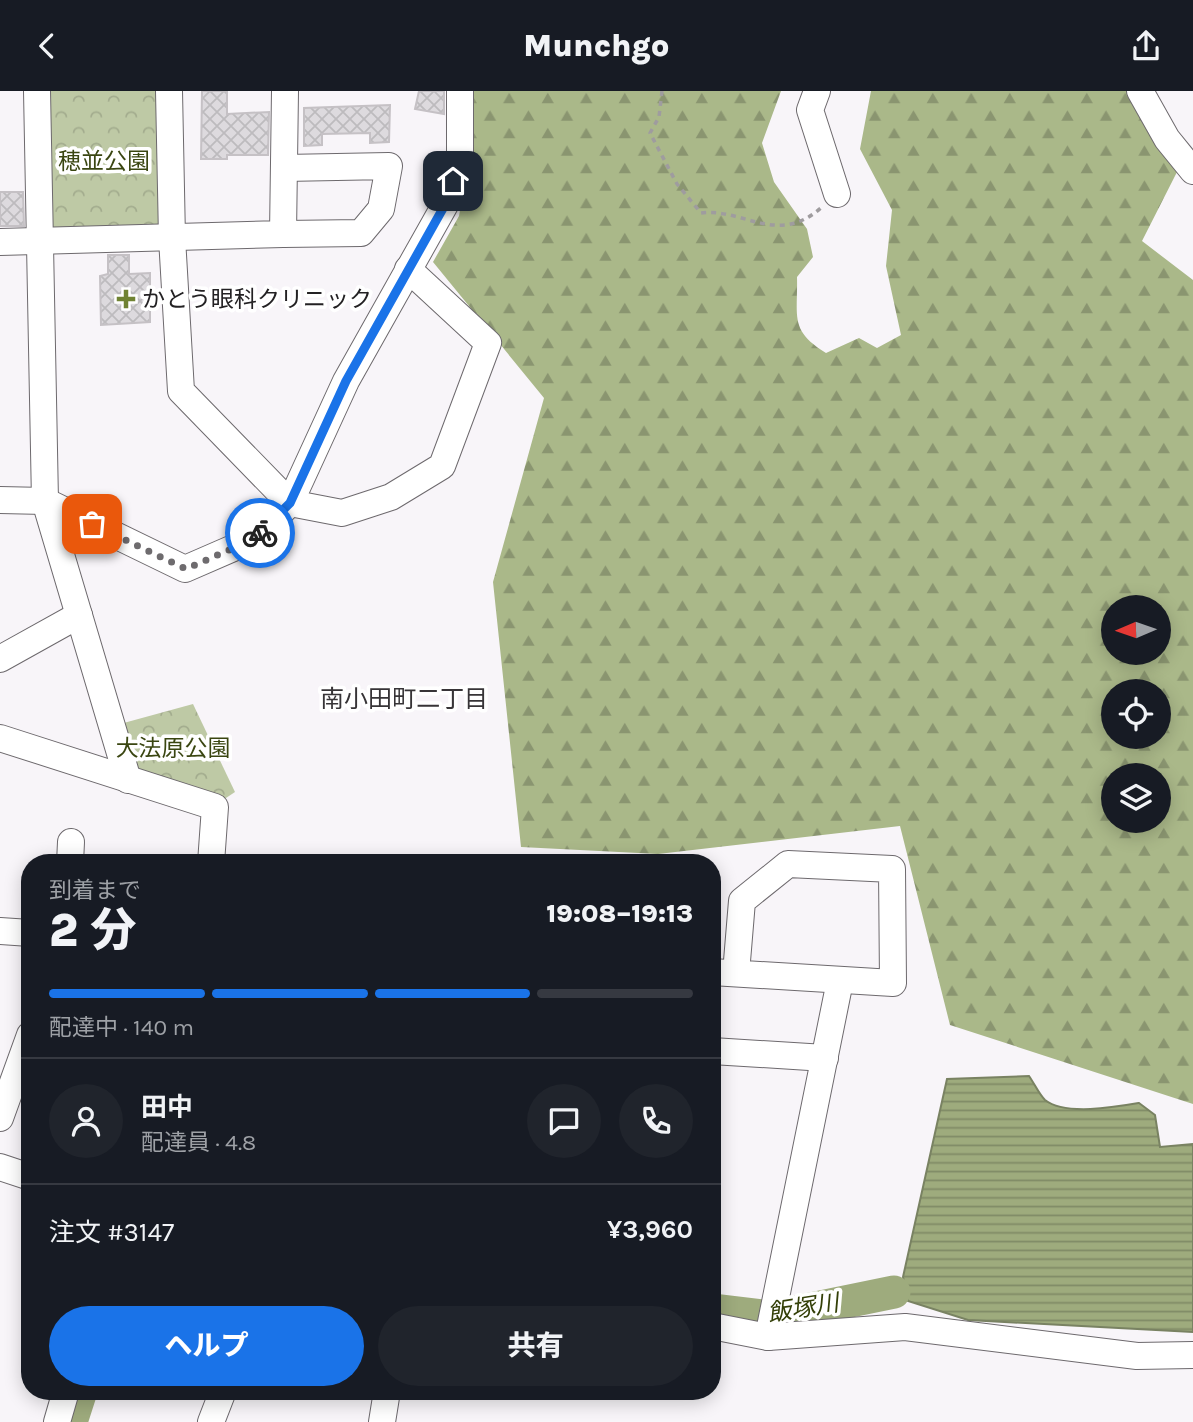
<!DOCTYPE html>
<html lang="ja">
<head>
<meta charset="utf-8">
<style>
  :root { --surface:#171b24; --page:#20242c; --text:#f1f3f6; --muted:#9ea1a6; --line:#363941; --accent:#1a73e8 }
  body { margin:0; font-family:Karla,"Noto Sans JP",sans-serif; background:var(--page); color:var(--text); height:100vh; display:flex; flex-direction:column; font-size:26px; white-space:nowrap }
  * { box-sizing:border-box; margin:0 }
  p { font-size:23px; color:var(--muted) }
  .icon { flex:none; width:38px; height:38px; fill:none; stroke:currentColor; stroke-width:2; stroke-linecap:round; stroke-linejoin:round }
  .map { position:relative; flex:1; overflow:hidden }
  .panel { position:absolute; left:21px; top:763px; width:700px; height:546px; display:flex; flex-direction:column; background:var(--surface); border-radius:28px; box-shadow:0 4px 18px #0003 }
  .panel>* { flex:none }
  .needle { width:46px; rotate:268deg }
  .fabs { position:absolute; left:1101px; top:504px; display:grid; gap:14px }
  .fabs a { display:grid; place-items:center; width:70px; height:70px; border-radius:50%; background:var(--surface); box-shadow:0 4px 18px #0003; font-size:35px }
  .pin { position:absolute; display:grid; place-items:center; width:60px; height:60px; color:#fff; margin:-30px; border-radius:14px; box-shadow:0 4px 10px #0006 }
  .courier { position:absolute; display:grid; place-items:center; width:70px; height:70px; margin:-35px; border:5px solid #1a73e8; border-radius:50%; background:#fff; color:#222; box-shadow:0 2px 9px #0007 }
  .headline em { font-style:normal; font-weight:800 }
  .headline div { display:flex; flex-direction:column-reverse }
  .headline { display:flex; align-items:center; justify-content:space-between; height:119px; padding:0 28px }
  h1 { font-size:46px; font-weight:800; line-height:52px }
  .bar { display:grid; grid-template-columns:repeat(4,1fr); gap:10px 7px; align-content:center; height:84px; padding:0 28px }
  .bar i { height:9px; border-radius:5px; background:var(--line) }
  .bar .on { background:var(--accent) }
  .bar p { grid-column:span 4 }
  .line { display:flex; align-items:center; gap:18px; padding:0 28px; border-top:2px solid var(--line) }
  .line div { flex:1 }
  .round { display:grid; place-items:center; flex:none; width:74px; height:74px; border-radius:37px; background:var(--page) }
  .primary-button { display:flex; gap:14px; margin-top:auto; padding:14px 28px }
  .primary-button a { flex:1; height:80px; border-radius:42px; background:var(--accent); color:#fff; font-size:28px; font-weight:800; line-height:80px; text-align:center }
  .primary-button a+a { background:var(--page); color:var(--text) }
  header { display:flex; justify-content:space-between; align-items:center; height:91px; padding:0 28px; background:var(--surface); font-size:32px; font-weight:800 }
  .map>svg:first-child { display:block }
  .forest { fill:url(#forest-firs); fill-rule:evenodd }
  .park { fill:url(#park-crowns) }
  .water { fill:url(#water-rules); stroke:#798262; stroke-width:2 }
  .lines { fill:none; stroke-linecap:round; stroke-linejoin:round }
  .river { stroke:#9eab7d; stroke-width:33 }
  .building { fill:url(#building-cross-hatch); stroke:#c5c1c5; stroke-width:2 }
  .minor-casing { stroke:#6d696d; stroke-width:28 }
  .path { stroke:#9f9c9f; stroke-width:3.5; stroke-dasharray:5 5; stroke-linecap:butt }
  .minor { stroke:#fff; stroke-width:26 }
  .done { stroke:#6e6b6e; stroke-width:7; stroke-dasharray:0 12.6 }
  .route { stroke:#1a73e8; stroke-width:9 }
  .poi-dot { fill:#708333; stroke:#fff; stroke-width:2.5 }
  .labels { text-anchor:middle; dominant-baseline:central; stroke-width:7; stroke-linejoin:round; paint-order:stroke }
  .park-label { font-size:23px; fill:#3a4611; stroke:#fff }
  .poi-label { font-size:23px; fill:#232123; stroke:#fff; text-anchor:start }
  .neighbourhood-label { font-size:24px; fill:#373437; stroke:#fff }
  .water-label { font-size:24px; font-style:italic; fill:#333f07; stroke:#fff }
</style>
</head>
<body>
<header><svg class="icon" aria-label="back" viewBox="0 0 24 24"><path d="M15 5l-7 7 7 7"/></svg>Munchgo<svg class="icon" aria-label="share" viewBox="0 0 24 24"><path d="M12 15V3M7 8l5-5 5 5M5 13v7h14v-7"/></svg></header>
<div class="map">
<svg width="1193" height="1331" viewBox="0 0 1193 1331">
  <defs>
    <pattern id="forest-firs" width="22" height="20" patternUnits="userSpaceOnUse" patternTransform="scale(1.75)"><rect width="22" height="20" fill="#aab889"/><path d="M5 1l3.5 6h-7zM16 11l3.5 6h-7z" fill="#8a9570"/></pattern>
    <pattern id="park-crowns" width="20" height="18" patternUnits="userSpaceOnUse" patternTransform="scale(1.75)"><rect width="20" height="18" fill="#bec9a5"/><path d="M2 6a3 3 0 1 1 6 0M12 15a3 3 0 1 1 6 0" fill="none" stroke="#a3ac8e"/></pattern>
    <pattern id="water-rules" width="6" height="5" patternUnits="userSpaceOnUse" patternTransform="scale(1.75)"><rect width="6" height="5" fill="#9eab7d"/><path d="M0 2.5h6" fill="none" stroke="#808b66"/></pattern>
    <pattern id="building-cross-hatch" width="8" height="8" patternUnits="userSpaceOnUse" patternTransform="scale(1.75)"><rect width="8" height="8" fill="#dddade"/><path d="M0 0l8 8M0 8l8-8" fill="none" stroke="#bdbbbe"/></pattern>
  </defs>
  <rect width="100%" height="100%" fill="#f8f5f9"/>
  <path class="forest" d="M468,0H781L762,52L774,91L807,138L813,166L797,186C798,226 789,239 826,262L859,247L877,257L901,244L886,175L892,119L860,58L871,0H1131L1177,81L1142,150L1193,189V1013L950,934L900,735L658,763L521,756L493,491L544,307L433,171L459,125L469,67ZM1113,516H1158V562H1113ZM1113,600H1158V646H1113ZM1113,684H1158V730H1113Z"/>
  <g class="park">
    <path d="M43,0H162L167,140L45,141Z"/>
    <path d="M193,613L235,701L223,709L136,684L120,633Z"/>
  </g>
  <path class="water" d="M1029,985C1034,992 1039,1003 1045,1009C1065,1025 1116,1016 1139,1012L1155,1024L1160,1056L1193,1053V1241L968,1229L908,1210L903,1186L947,988Z"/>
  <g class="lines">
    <g class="river">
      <path d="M712,1219L772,1226L894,1201"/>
      <path d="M71,1331L81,1300"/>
    </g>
  </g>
  <g class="building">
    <path d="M202,0H227V23L269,21L268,64H227V68H201Z"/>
    <path d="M419,0H444V23L415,18Z"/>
    <path d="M390,14L389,51L370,52V42L322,43V54L304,55V17Z"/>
    <path d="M0,101H23L24,135H0Z"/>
    <path d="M108,164H129V183L150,182V231L101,234L100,185L108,183Z"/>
  </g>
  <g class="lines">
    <defs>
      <g id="minor">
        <path d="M37,0L45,410L128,689"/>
        <path d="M169,0L172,147L181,300L290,412L342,422L391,406L442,375L488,252L408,178"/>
        <path d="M817,0L810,19L837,103"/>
        <path d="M1140,0L1167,48L1193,80"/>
        <path d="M283,143L361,142L381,118L389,75L284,77"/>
        <path d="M0,151L283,143L285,0"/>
        <path d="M0,409L45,410L185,478L254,448L290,412L346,290L446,112L460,68V0"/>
        <path d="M0,568L79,524"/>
        <path d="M0,647L215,716L211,772"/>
        <path d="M70,772L71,751"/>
        <path d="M0,840L30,842"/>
        <path d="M712,881L893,892L892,778L788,773L742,810L736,882"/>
        <path d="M712,960L825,967"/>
        <path d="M0,1027L30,944"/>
        <path d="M0,1076L30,1086"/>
        <path d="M712,1235L768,1246L905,1236L1137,1265L1193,1264"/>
        <path d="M768,1246L840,890"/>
        <path d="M57,1331L66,1300"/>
        <path d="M211,1331L223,1300"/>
        <path d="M382,1331L387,1300"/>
      </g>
    </defs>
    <use href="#minor" class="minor-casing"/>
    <path class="path" d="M662,0L659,26L650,42L677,93L701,122C745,117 777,156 822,116"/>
    <use href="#minor" class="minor"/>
  </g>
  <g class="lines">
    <path class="done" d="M92,433L186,478L254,448L260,442"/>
    <path class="route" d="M260,442L290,412L346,290L446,112L453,90"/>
  </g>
  <path class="poi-dot" d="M122.5 197.5h7v7h7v7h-7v7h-7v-7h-7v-7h7z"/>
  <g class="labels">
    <g class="park-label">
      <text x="104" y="70">穂並公園</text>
      <text x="173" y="657">大法原公園</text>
    </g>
    <g class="poi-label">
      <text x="142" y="208">かとう眼科クリニック</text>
    </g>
    <g class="neighbourhood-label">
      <text x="404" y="608">南小田町二丁目</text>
    </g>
    <g class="water-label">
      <text transform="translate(803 1217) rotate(-9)">飯塚川</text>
    </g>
  </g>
</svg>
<div class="fabs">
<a><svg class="needle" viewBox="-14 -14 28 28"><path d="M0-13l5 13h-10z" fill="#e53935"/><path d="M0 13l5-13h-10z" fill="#9ea1a6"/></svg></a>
<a><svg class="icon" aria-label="locate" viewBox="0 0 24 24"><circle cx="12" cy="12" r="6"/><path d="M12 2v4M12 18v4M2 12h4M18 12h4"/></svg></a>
<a><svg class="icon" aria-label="layers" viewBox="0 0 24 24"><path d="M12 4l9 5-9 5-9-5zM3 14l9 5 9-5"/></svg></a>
</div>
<div class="pin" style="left:92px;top:433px;background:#ea580c"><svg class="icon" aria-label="bag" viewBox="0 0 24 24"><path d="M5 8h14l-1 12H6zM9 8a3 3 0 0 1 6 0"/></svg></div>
<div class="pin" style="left:453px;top:90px;background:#1f2937"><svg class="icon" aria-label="home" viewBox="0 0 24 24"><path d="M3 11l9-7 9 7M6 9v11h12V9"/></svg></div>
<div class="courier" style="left:260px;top:442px"><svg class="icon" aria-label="bike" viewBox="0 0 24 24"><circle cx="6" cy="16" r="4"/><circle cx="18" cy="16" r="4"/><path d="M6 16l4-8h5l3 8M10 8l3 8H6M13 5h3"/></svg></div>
<section class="panel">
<div class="headline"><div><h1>2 分</h1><p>到着まで</p></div><em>19:08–19:13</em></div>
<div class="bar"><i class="on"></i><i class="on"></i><i class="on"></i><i></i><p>配達中 · 140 m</p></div>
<div class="line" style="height:126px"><a class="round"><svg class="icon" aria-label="person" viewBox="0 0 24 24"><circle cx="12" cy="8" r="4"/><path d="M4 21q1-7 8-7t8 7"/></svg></a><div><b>田中</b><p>配達員 · 4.8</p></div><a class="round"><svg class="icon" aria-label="chat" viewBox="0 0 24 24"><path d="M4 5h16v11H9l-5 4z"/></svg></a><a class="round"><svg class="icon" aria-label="phone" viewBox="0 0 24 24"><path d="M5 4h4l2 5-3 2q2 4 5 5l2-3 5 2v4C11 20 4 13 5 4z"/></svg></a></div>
<div class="line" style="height:91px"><div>注文 #3147</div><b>¥3,960</b></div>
<div class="primary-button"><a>ヘルプ</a><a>共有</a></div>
</section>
</div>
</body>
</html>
